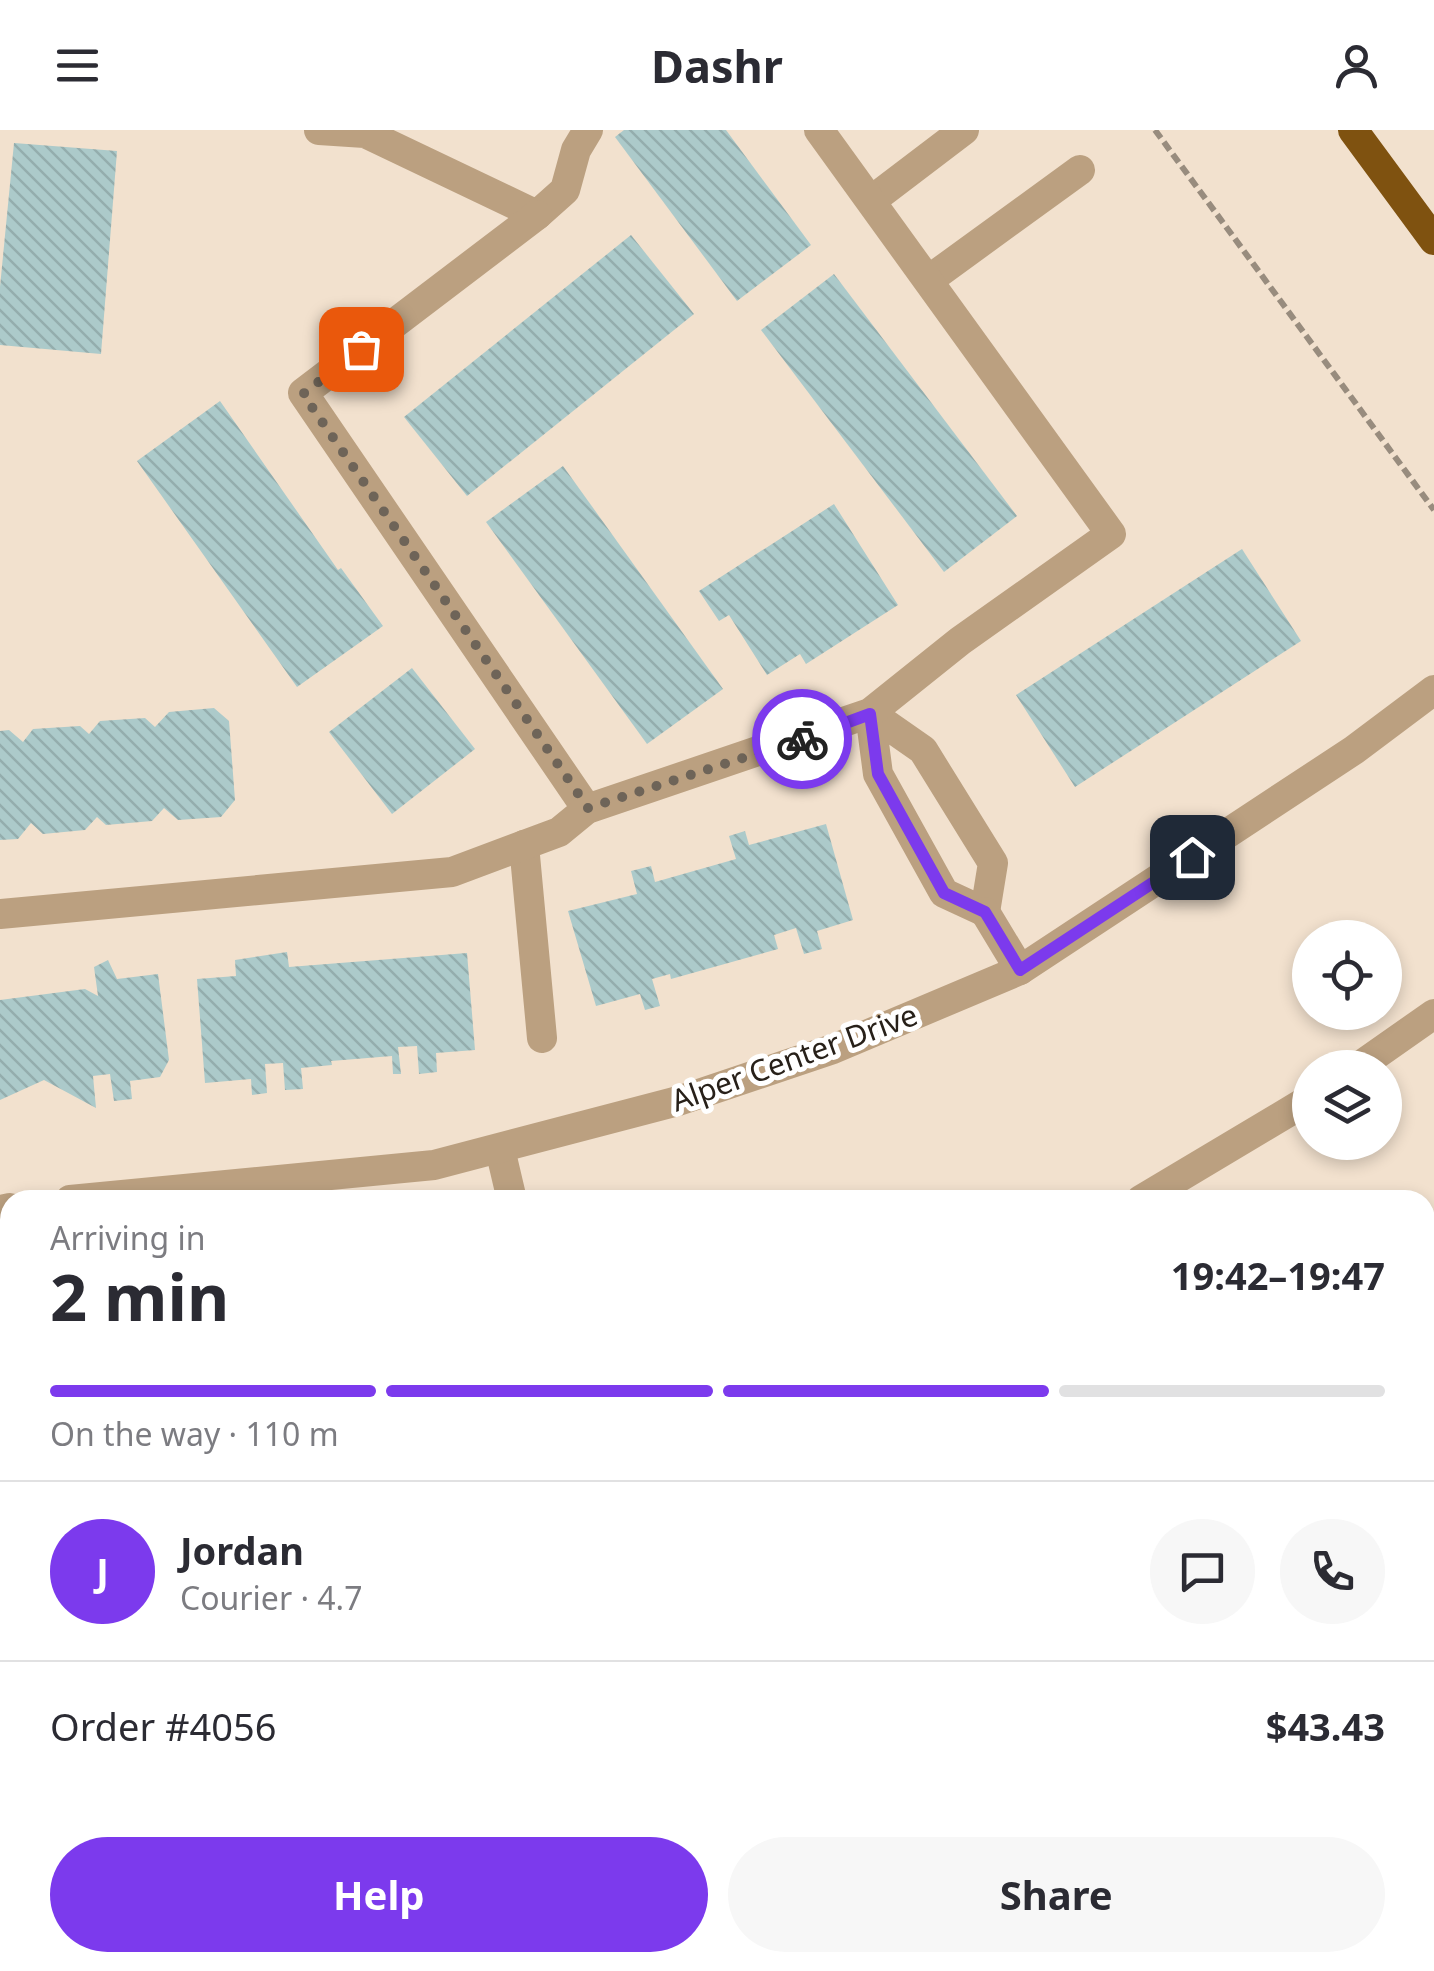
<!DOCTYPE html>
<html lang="en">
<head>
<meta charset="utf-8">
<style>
  :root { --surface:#fff; --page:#f7f7f7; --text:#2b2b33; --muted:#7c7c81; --line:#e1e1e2; --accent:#7c3aed }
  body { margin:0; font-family:"Noto Sans",sans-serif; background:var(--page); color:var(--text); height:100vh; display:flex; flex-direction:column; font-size:38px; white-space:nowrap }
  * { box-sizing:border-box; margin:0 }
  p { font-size:32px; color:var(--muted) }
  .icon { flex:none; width:55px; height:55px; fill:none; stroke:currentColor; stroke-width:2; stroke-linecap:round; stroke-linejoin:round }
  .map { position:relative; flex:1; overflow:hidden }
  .sheet { position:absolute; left:0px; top:1060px; width:1435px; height:782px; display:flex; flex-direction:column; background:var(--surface); border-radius:30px 30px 0 0; box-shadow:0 5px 15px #0003 }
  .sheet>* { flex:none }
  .tools { position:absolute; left:1292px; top:790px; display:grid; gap:20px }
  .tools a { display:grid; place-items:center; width:110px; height:110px; border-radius:50%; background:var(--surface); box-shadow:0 5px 15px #0003; font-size:50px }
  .pin { position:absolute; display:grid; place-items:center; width:85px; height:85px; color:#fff; margin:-42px; border-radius:20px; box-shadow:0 5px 15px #0006 }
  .courier { position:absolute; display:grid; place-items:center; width:100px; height:100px; margin:-50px; border:8px solid #7c3aed; border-radius:50%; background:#fff; color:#222; box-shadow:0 2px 12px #0007 }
  .summary em { font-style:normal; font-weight:700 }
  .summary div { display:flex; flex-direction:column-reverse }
  .summary { display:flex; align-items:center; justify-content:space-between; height:170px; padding:0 50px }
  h1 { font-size:65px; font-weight:700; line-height:75px }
  .bar { display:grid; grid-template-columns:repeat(4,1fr); gap:15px 10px; align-content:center; height:120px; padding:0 50px }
  .bar i { height:12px; border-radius:8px; background:var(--line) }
  .bar .selected { background:var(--accent) }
  .bar p { grid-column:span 4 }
  .line { display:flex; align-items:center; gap:25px; padding:0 50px; border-top:2px solid var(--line) }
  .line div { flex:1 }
  .round { display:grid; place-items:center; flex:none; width:105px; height:105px; border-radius:52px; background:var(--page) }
  .action { display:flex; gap:20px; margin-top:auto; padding:20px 50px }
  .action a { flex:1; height:115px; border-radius:60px; background:var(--accent); color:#fff; font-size:40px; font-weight:700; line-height:115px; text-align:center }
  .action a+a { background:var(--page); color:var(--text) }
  header { display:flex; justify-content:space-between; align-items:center; height:130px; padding:0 50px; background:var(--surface); font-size:45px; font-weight:700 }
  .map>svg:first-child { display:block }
  .building { fill:url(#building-back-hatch) }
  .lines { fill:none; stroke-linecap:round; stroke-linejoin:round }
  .path { stroke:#988c7e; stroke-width:6; stroke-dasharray:10 5; stroke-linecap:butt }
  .minor { stroke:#bba080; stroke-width:30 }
  .highway { stroke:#7f5210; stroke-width:30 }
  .done { stroke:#6e6458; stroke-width:10; stroke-dasharray:0 18 }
  .route { stroke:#7c3aed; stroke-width:12 }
  .labels { text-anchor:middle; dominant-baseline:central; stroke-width:10; stroke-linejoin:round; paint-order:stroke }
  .street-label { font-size:30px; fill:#272019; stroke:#fff }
</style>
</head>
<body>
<header><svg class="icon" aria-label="menu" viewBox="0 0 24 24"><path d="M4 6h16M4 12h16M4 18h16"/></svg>Dashr<svg class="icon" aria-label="person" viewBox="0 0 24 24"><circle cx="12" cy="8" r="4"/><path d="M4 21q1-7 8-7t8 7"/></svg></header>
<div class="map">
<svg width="1434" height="1841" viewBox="0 0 1434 1841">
  <defs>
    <pattern id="building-back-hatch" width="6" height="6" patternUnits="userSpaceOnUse" patternTransform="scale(2.5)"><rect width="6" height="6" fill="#accaca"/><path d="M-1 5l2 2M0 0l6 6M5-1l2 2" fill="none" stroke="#94adad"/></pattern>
  </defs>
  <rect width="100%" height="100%" fill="#f2e1ce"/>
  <g class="building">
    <path d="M624,0H726L811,115L737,171L615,7Z"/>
    <path d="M14,13L117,21L101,224L0,215V157Z"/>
    <path d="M631,105L694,184L467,366L404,287Z"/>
    <path d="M834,144L1017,386L944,442L761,200Z"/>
    <path d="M220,271L338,440L341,438L383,496L297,557L137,331Z"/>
    <path d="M563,336L723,559L647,614L486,392Z"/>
    <path d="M834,374L898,475L806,534L800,524L767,545L729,485L719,491L699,461Z"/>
    <path d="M1242,419L1301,511L1075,657L1016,565Z"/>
    <path d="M412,538L475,619L392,684L329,602Z"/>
    <path d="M214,578L229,591L235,670L221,687L178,690L164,678L152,691L106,695L97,687L85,700L43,704L31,693L18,709L0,710V601L9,600L23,612L33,599L80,596L89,604L100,591L145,588L155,597L169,582Z"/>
    <path d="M826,694L853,790L817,801L822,819L804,824L796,798L774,805L778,819L671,849L670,844L652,849L660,876L645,880L640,864L596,876L568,781L637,764L631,741L651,736L655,752L736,729L729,706L745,701L749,715Z"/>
    <path d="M287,822L289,837L467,823L475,920L436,923L437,942L419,944L417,916L398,917L401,944H393L392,926L331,931L332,935L301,938L303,959L285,960L283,933L265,934L267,963L252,965L251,949L205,953L197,849L236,846L235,830Z"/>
    <path d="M108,830L117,849L158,844L169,930L160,947L130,951L132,969L114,971L110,944L93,946L96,978L44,950L0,970V870L85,859L98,866L94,837Z"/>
  </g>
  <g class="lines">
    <path class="path" d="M1155,0L1434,380"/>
    <g class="minor">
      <path d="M319,0L365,3L537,85L565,60L576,20L588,0"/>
      <path d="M872,70L964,0"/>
      <path d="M537,85L303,263L587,679"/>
      <path d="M930,149L1080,40"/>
      <path d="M870,583L923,620L993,733L985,782L944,763L878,644Z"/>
      <path d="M524,715L542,908"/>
      <path d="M985,782L1020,840"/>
      <path d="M0,784L452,742L559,702L587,679L870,583L960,511L1111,404L819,0"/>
      <path d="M1357,938L1434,884"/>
      <path d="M500,1019L512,1070"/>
      <path d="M70,1070L434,1035L678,971L833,919L1020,840L1354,620L1434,560"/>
      <path d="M1141,1070L1310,969"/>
      <path d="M0,1080L10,1078"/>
      <path d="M0,1352L10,1349"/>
      <path d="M1425,1393L1434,1405"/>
      <path d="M1425,1525L1434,1518"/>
      <path d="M769,1832L772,1841"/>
      <path d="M84,1841L85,1832"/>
      <path d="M439,1841L440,1832"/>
      <path d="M981,1841L996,1832"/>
    </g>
    <path class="highway" d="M1353,0L1434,110"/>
  </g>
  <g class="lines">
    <path class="done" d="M361,219L303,264L588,678L802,609"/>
    <path class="route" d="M802,609L870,584L878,644L944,763L985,782L1020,840L1192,727"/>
  </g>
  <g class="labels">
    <g class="street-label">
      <text transform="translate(794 927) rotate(-20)">Alper Center Drive</text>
    </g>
  </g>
</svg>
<div class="tools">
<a><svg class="icon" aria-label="locate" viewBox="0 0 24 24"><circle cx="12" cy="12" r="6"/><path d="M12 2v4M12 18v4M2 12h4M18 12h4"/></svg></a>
<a><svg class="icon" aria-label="layers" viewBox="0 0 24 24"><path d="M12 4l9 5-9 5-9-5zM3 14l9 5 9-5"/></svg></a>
</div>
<div class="pin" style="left:361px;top:219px;background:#ea580c"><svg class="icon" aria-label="bag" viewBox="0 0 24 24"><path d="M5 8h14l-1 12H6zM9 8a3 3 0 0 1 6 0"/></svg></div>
<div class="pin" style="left:1192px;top:727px;background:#1f2937"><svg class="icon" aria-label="home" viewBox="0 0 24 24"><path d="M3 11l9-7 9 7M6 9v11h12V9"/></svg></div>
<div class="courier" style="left:802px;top:609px"><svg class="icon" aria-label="bike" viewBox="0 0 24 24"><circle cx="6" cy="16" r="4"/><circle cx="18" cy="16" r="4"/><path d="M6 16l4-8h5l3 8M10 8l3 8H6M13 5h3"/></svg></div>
<section class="sheet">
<div class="summary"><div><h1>2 min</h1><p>Arriving in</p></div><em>19:42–19:47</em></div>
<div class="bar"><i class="selected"></i><i class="selected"></i><i class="selected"></i><i></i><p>On the way · 110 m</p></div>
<div class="line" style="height:180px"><b class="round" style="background:var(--accent);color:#fff">J</b><div><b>Jordan</b><p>Courier · 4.7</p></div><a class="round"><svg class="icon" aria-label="chat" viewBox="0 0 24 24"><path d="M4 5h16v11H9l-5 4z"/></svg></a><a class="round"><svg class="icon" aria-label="phone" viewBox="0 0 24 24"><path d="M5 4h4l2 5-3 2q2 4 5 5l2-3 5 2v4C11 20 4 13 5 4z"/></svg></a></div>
<div class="line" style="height:130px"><div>Order #4056</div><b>$43.43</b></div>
<div class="action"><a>Help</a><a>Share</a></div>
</section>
</div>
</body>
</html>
